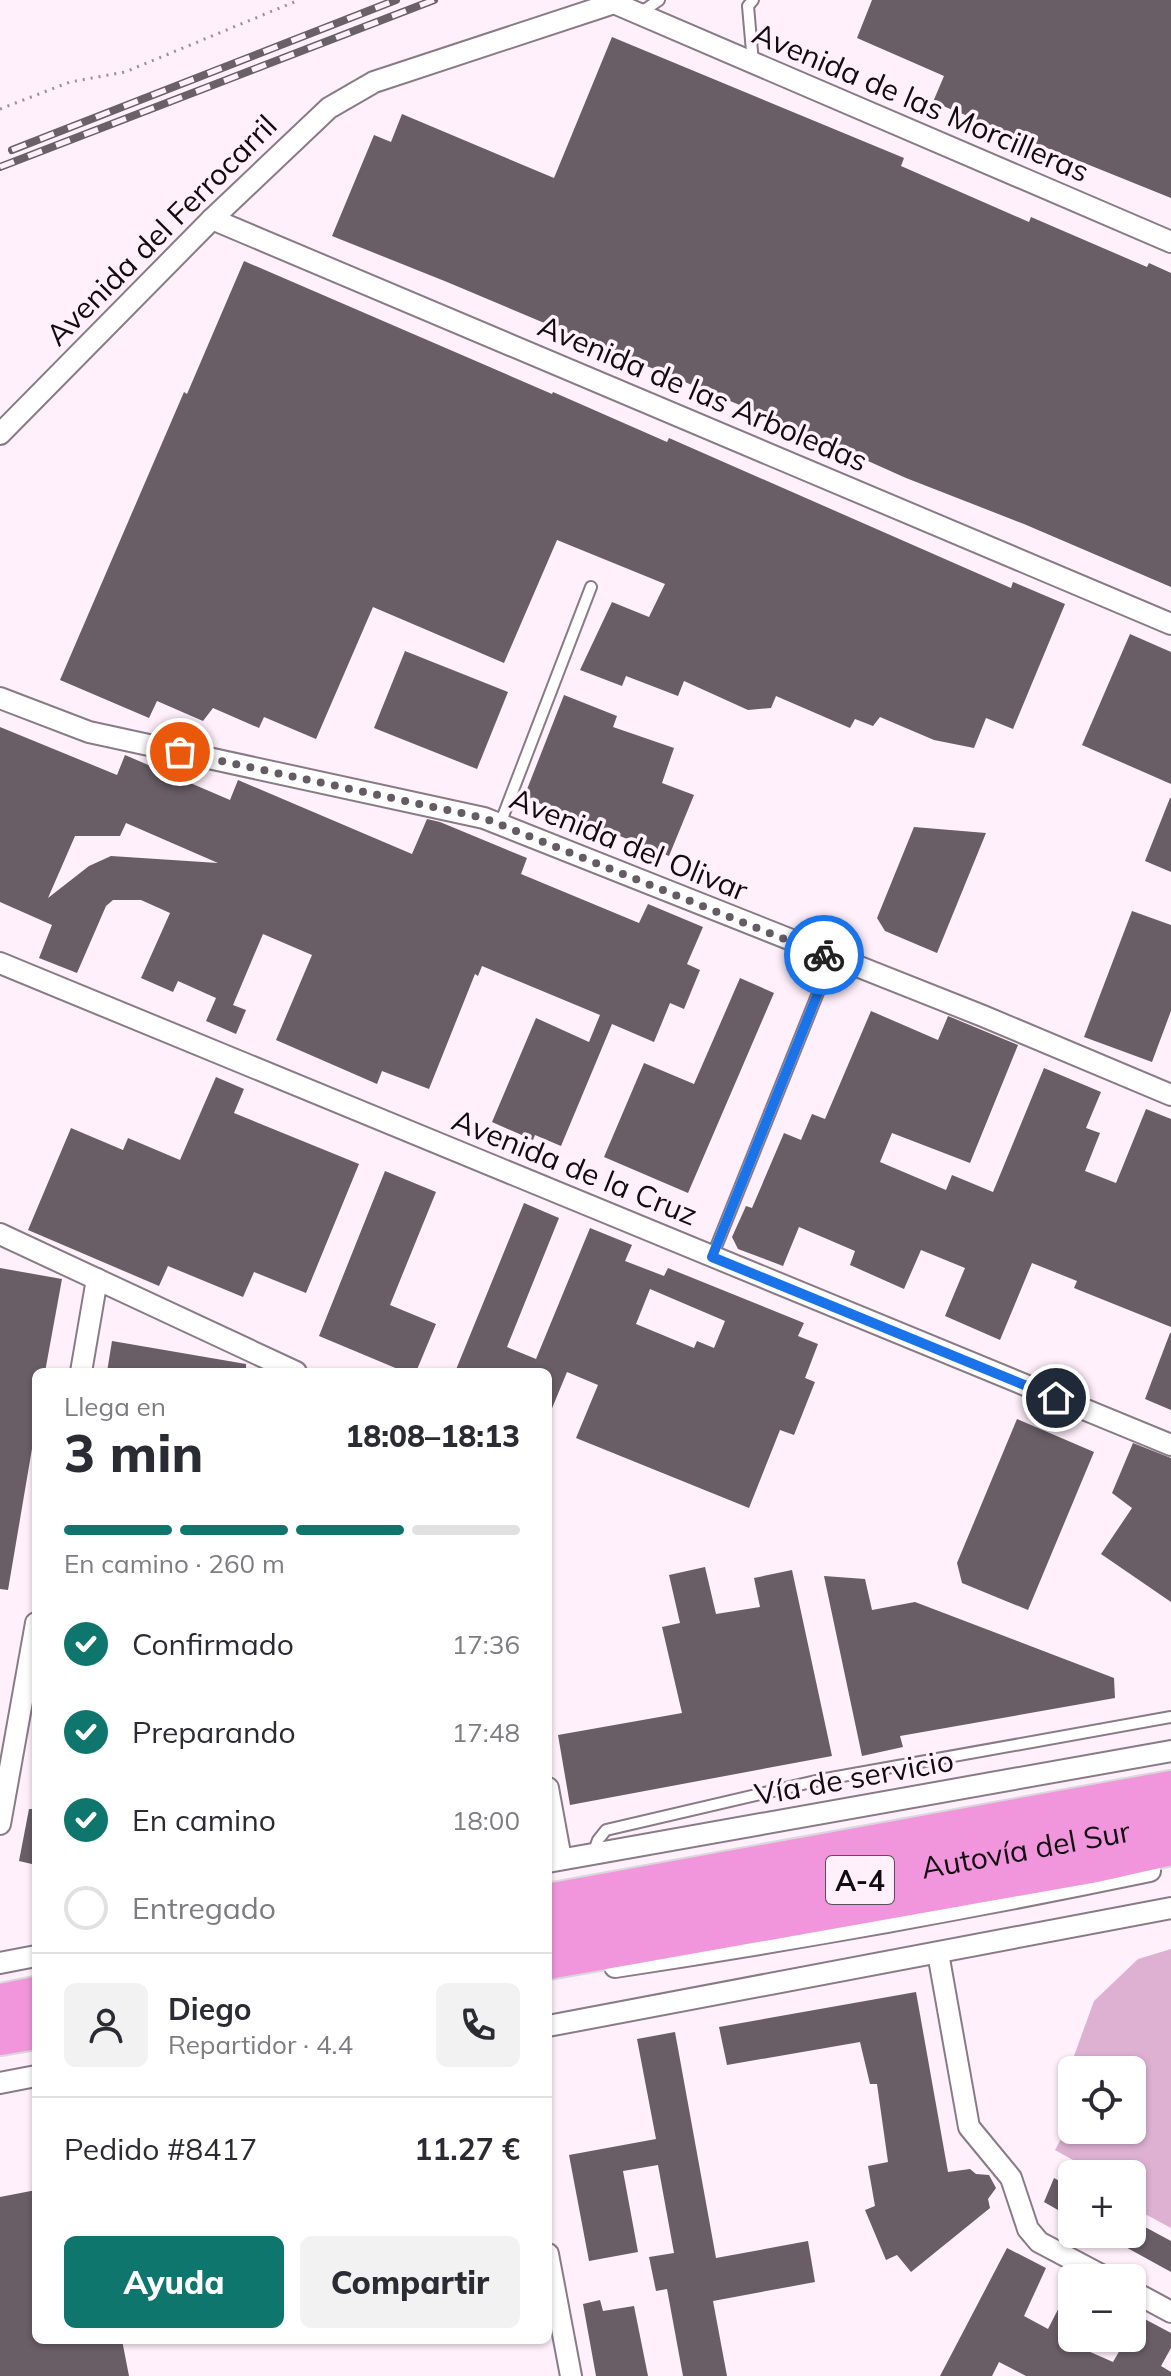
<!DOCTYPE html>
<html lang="es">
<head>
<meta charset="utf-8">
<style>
  :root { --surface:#fff; --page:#f2f2f3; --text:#2b2b33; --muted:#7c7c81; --line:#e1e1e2; --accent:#0f766e }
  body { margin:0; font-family:Mulish,sans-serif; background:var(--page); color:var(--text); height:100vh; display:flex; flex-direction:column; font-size:30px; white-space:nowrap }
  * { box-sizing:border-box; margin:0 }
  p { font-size:26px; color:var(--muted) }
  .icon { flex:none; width:44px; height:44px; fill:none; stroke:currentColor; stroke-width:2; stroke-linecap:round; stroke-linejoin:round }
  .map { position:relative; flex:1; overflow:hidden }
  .sheet { position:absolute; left:32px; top:1368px; width:520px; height:976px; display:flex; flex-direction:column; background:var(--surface); border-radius:12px; box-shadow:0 2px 6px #0004 }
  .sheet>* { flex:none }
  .fabs { position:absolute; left:1058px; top:2056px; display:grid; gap:16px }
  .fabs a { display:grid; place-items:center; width:88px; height:88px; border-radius:12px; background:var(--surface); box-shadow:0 2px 6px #0004; font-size:40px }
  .pin { position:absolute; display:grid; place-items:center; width:68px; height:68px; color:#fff; margin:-34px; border:4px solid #fff; border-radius:50%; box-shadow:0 2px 8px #0007 }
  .courier { position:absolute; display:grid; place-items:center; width:80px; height:80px; margin:-40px; border:6px solid #1a73e8; border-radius:50%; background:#fff; color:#222; box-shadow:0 2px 10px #0007 }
  .head em { font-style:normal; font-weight:800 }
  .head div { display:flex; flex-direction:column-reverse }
  .head { display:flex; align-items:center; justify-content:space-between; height:136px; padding:0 32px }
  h1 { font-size:52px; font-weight:800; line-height:60px }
  .bar { display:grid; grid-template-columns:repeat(4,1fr); gap:12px 8px; align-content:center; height:96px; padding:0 32px }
  .bar i { height:10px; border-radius:6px; background:var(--line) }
  .bar .selected { background:var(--accent) }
  .bar p { grid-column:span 4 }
  .line { display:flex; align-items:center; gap:20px; padding:0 32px; border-top:2px solid var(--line) }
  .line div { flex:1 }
  .round { display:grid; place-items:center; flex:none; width:84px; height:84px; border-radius:12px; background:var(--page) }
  ol { padding:0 32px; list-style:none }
  li { display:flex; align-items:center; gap:24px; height:88px }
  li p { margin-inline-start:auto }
  li .icon { padding:8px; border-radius:50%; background:var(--accent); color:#fff; stroke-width:4 }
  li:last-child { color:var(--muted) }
  li i { width:44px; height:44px; border:4px solid var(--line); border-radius:50% }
  .primary-button { display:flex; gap:16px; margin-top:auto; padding:16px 32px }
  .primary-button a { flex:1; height:92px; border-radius:12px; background:var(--accent); color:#fff; font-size:32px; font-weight:800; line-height:92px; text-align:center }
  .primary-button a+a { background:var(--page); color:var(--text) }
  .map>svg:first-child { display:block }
  .green { fill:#deb1d3 }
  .building { fill:#695d66; fill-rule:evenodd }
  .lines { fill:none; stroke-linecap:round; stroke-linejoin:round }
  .service-casing { stroke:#887b85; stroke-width:14 }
  .minor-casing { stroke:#887b85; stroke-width:24 }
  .motorway-casing { stroke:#d9d8d9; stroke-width:40 }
  .path { stroke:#9b9098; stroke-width:3; stroke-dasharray:2 6; stroke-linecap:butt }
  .service { stroke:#fff; stroke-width:10 }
  .minor { stroke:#fff; stroke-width:20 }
  .motorway { stroke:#f196dd; stroke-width:36 }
  .rail-casing { stroke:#6a6168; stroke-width:8 }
  .rail { stroke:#fff0fb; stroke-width:5; stroke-dasharray:15; stroke-linecap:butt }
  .done { stroke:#645c62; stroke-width:8; stroke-dasharray:0 14.4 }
  .route { stroke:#1a73e8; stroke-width:10 }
  .labels { text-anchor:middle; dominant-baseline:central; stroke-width:7; stroke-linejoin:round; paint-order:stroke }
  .shield { fill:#fff0fb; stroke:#585056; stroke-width:2 }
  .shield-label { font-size:28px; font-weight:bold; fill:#110c10 }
  .street-label { font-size:30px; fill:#110c10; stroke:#fff0fb }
</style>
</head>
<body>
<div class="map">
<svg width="1171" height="2376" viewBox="0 0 1171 2376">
  <rect width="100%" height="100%" fill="#fff0fb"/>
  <path class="green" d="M1171,1949V2228L1132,2207V2174H1090L1091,2170L1055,2150L1072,2118V2130H1132V2070H1075L1074,2056L1094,2001L1138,1959Z"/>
  <g class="building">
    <path d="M872,0H1171V198L933,102L944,76L857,38Z"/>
    <path d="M612,37L904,158L901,166L1029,222L1031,217L1147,267L1149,263L1171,273V587L1024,524L906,478L792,427L447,282L332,236L374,135L391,142L402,114L554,178Z"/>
    <path d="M244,261L552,394L553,392L667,442L669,438L1011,588L1013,582L1065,604L1013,729L986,718L974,748L934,740L880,717L873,726L855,719L850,728L776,696L771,708L748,710L684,681L678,696L626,676L622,686L580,670L612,602L649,617L665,584L557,540L504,663L373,607L316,739L264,717L259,728L213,708L203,721L157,701L149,718L60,680L184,392L187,394Z"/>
    <path d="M1130,634L1171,652V784L1082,745Z"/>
    <path d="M405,651L508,692L477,769L374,728Z"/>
    <path d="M564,695L617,716L613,727L674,748L662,783L694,795L669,856L524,797Z"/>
    <path d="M0,727L117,775L125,755L230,800L238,780L412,854L427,819L440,822L527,858L521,874L639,923L648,904L703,927L687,964L700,970L684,1009L670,1003L654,1042L612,1024L561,1146L535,1135L533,1140L492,1122L536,1018L589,1042L600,1015L482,966L478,976L475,974L429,1089L382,1071L377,1084L276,1040L312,955L263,934L233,1005L246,1010L236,1034L206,1021L216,998L178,981L173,992L141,978L170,913L141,900H113L106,906L77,973L39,958L52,925L0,902ZM126,823L218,863L111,856L89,866L48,898L75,836H120Z"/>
    <path d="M1170,798H1171V872L1145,861Z"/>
    <path d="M914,827L986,833L937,953L885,931L877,918Z"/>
    <path d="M1132,911L1171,925V1011L1152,1062L1084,1037Z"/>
    <path d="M740,978L774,993L688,1193L604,1157L644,1063L694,1084Z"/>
    <path d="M871,1011L938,1040L948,1016L1018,1045L970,1163L892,1133L880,1162L946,1190L952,1175L993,1192L1044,1068L1101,1092L1086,1128L1100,1133L1085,1171L1116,1183L1146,1109L1171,1119V1327L1074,1288L1077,1281L1032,1263L1000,1340L945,1316L965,1268L921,1250L904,1289L850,1265L855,1251L799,1227L783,1266L738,1249L732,1237L746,1206L752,1208L784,1133L801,1140L812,1114L825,1119Z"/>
    <path d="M216,1077L244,1089L234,1113L359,1164L306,1293L254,1272L243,1297L168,1266L159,1286L28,1230L71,1128L123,1150L128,1138L180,1160Z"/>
    <path d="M385,1171L436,1192L390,1305L436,1324L416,1372H405L319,1336Z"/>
    <path d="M524,1203L559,1218L507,1347L536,1359L590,1228L632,1245L625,1261L664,1276L668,1268L804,1323L798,1336L818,1344L805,1378L815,1382L794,1435L780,1430L749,1508L576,1438L598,1385L567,1372L548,1418V1372H455ZM650,1289L725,1321L714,1348L697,1341L694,1348L636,1324Z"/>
    <path d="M0,1268L62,1279L45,1372H36V1425L8,1590L0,1589Z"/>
    <path d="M1170,1333H1171V1410L1145,1399Z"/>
    <path d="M112,1341L246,1364V1372H107Z"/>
    <path d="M1017,1419L1094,1452L1028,1610L962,1583L957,1563Z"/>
    <path d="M1133,1443L1171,1458V1602L1101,1554L1132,1508L1112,1493Z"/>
    <path d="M705,1567L716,1614L760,1607L754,1578L792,1570L832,1756L570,1805L558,1735L682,1713L662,1627L680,1623L669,1575Z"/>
    <path d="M824,1576L865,1579L872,1610L915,1602L1114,1678L1115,1698L900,1736L903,1747L862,1756Z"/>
    <path d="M29,1809H36V1865L19,1861Z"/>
    <path d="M916,1992L948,2172L970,2169L976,2174L989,2175L996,2188L988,2199L990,2208L911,2272L897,2255L886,2260L865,2210L875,2206L868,2166L888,2162L877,2084H870L860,2042L727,2065L719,2027Z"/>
    <path d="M675,2032L716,2258L808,2241L815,2282L713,2301L727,2376H683L667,2289L656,2291L649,2257L674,2253L658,2165L623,2171L638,2252L589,2261L569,2155L656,2139L637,2039Z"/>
    <path d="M1054,2178L1072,2188V2218L1044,2202Z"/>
    <path d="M36,2190V2340H122L129,2376H0V2197Z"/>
    <path d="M1132,2220L1171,2241V2272L1102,2234H1132Z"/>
    <path d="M1007,2248L1046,2268L1024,2316L1048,2329L1072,2282V2338H1094L1088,2351L1113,2362L1127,2338H1132V2329L1139,2316L1171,2333V2348L1161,2366L1171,2372V2376H1026L999,2362L992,2376H940Z"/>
    <path d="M600,2300L603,2311L634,2306L648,2376H596L583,2304Z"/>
  </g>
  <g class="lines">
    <defs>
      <g id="service">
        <path d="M753,0L748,6L753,63"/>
        <path d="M640,13L659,0"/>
        <path d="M500,824L591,587"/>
        <path d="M712,1257L832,958"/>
        <path d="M593,1854L598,1840L606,1830L820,1780L1171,1717"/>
      </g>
      <g id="minor">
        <path d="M212,219L1171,624"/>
        <path d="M0,434L212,219L329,108L374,82L614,3L1171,242"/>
        <path d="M0,698L89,732L484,818L983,1016L1171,1095"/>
        <path d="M0,963L1171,1445"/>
        <path d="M0,1234L296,1372"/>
        <path d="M81,1372L97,1279"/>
        <path d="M548,1788L561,1859"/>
        <path d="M0,1824L36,1623"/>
        <path d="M548,1862L1171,1751"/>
        <path d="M938,1953L969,2127L1011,2178L1028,2229L1039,2242L1107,2278"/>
        <path d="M0,1963L36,1956"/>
        <path d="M615,1967C794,1940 972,1908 1150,1871"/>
        <path d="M548,2026L1171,1908"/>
        <path d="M0,2083L36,2076"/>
        <path d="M548,2254L571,2376"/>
        <path d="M1132,2291L1171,2312"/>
      </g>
      <g id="motorway">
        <path d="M548,1902L1171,1789"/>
        <path id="s1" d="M561,1933L1171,1823"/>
        <path d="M548,1961L1096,1864L1171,1847"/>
        <path d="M0,2002L36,1995"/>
        <path d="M0,2037L36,2031"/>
      </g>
    </defs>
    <use href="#service" class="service-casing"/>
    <use href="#minor" class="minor-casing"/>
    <use href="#motorway" class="motorway-casing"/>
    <path class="path" d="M0,109L70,82L125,72L299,0"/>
    <use href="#service" class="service"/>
    <use href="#minor" class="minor"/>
    <use href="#motorway" class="motorway"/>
    <defs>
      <g id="rail">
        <path d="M12,150L396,0"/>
        <path d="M0,167L434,0"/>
      </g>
    </defs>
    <use href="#rail" class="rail-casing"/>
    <use href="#rail" class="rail"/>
  </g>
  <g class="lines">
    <path class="done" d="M180,752L484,818L824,955"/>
    <path class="route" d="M824,955L832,958L712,1257L1056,1398"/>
  </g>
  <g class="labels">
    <rect class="shield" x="826" y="1856" width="68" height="48" rx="6"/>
    <g class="shield-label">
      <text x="860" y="1880">A-4</text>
    </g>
    <g class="street-label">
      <text transform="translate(921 102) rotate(23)">Avenida de las Morcilleras</text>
      <text transform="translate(161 230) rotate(-45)">Avenida del Ferrocarril</text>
      <text transform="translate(703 393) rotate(23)">Avenida de las Arboledas</text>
      <text transform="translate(629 844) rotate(22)">Avenida del Olivar</text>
      <text transform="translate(575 1167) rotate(22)">Avenida de la Cruz</text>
      <text transform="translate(854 1777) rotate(-10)">Vía de servicio</text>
      <text stroke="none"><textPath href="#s1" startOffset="472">Autovía del Sur</textPath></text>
    </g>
  </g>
</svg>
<div class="fabs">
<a><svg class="icon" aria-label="locate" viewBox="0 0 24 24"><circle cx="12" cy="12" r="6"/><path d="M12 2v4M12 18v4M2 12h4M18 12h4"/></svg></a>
<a>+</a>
<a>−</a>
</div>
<div class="pin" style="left:180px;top:752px;background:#ea580c"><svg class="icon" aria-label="bag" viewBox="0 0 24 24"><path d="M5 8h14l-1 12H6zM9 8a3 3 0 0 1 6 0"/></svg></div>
<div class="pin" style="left:1056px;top:1398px;background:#1f2937"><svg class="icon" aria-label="home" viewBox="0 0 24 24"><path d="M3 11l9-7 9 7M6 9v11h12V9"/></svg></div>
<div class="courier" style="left:824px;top:955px"><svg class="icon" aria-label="bike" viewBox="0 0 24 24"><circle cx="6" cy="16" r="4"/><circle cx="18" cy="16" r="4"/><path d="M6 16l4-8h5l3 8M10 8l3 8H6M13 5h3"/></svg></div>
<section class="sheet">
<div class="head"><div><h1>3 min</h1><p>Llega en</p></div><em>18:08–18:13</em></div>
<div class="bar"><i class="selected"></i><i class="selected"></i><i class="selected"></i><i></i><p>En camino · 260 m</p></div>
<ol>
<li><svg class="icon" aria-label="check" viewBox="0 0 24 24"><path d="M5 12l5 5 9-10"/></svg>Confirmado<p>17:36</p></li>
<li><svg class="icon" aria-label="check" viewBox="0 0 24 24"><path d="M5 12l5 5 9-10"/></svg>Preparando<p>17:48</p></li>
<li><svg class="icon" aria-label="check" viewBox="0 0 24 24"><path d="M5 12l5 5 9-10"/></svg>En camino<p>18:00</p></li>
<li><i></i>Entregado</li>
</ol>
<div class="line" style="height:144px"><a class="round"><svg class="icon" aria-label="person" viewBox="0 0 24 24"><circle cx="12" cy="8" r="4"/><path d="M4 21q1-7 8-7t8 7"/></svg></a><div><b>Diego</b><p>Repartidor · 4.4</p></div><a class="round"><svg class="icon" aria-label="phone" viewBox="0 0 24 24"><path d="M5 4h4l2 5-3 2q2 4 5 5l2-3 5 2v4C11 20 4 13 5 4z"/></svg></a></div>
<div class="line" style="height:104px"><div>Pedido #8417</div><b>11.27 €</b></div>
<div class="primary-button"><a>Ayuda</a><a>Compartir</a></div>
</section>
</div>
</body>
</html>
